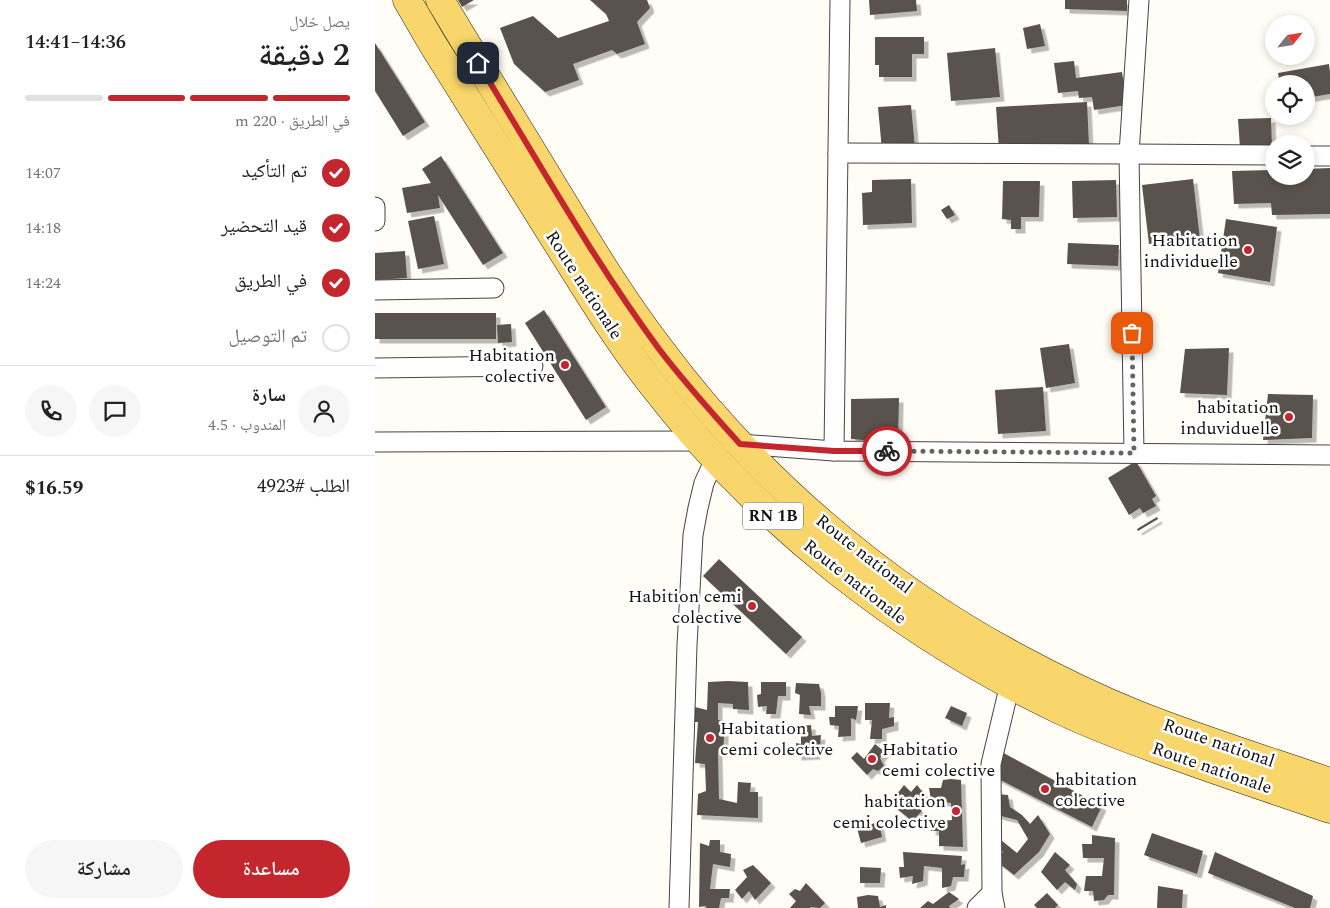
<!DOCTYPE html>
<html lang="ar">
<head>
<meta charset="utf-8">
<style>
  :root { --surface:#fff; --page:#f6f6f6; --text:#222; --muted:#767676; --line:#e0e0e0; --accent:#c4262e }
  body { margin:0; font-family:Spectral,"Noto Naskh Arabic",serif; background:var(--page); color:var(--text); direction:rtl; height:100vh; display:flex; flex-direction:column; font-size:19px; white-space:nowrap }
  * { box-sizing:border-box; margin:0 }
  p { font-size:16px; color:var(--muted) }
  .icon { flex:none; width:28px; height:28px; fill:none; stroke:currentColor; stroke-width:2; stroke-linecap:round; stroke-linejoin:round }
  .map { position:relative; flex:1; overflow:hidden; direction:ltr }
  .details { display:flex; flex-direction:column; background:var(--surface); width:375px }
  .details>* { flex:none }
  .needle { width:32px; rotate:60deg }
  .controls { position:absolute; left:890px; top:15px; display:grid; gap:10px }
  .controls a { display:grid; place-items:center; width:50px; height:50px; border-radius:50%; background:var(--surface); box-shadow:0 2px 8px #0003; font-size:25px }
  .pin { position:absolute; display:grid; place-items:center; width:42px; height:42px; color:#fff; margin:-21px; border-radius:10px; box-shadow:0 2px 8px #0006 }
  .courier { position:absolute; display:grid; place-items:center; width:50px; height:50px; margin:-25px; border:4px solid #c4262e; border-radius:50%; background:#fff; color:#222; box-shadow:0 1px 6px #0007 }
  .overview em { font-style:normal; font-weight:600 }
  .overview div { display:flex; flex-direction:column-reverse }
  .overview { display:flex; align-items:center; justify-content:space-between; height:85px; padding:0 25px }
  h1 { font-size:32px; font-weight:600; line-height:38px }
  .bar { display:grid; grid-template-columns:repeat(4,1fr); gap:8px 5px; align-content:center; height:60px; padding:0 25px }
  .bar i { height:6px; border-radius:4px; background:var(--line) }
  .bar .on { background:var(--accent) }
  .bar p { grid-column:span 4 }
  .line { display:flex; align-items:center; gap:12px; padding:0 25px; border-top:1px solid var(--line) }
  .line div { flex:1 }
  .round { display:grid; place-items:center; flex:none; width:52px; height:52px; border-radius:26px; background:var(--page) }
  ol { padding:0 25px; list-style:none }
  li { display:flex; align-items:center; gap:15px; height:55px }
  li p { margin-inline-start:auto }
  li .icon { padding:5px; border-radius:50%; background:var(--accent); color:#fff; stroke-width:4 }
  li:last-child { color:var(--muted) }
  li i { width:28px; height:28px; border:2px solid var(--line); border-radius:50% }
  .action { display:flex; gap:10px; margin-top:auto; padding:10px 25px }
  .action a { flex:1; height:58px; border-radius:30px; background:var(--accent); color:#fff; font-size:20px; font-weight:600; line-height:58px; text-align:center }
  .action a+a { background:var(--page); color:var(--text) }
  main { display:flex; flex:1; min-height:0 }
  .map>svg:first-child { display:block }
  .building { fill:#5a524d; filter:url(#shadow) }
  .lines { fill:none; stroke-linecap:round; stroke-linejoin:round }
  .street-casing { stroke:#444; stroke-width:21 }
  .primary-casing { stroke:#222; stroke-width:29 }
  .street { stroke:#fff; stroke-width:19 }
  .primary { stroke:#f9d66b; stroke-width:28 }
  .done { stroke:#646461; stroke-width:5; stroke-dasharray:0 9 }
  .route { stroke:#c4262e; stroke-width:6 }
  .poi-dot { fill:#c4262e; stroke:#fff; stroke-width:2 }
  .labels { text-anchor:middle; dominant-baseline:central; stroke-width:5; stroke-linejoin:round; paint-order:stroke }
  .shield { fill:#fff; stroke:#585858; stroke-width:1 }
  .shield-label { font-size:16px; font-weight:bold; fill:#111 }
  .poi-label { font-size:18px; fill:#111; stroke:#fff; text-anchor:end }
  .street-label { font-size:18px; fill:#111; stroke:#fff }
</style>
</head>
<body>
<main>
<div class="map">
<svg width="955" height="908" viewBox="0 0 955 908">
  <defs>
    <filter id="shadow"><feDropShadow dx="4.5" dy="4.5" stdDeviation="0" flood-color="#0004"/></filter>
  </defs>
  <rect width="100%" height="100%" fill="#fffdf5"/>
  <g class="building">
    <path d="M83,0H99L87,7Z"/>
    <path d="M215,0H272L275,8L262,22L270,44L242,54L237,50L198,64L204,80L170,92L139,64L125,28L158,16L183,38L234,21L231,14Z"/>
    <path d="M494,0H541L542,11L495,15Z"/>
    <path d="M690,0H752V11L690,9Z"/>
    <path d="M665,24L670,46L652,49L648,28Z"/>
    <path d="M500,37H549V54H537V77H504V65H500Z"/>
    <path d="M0,43L50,122L28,136L0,91Z"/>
    <path d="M620,48L625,97L576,101L572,53Z"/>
    <path d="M699,61L701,78L747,72L752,105L719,110L717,97L704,98L703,91L683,93L679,63Z"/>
    <path d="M954,64L955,73V94L931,98V84H905L903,73Z"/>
    <path d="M712,102L714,145L624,150L621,107Z"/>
    <path d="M536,105L540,148L507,151L503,107Z"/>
    <path d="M896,118L897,147L865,148L863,119Z"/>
    <path d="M66,156L128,253L108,265L63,195L65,208L32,213L27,188L56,183L47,169Z"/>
    <path d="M955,168V214L897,215L896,203L859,204L857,171L899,170V176H931V169Z"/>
    <path d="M536,179L537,223L488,225L487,193L497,192V180Z"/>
    <path d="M818,179L825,239L774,244L767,185Z"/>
    <path d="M741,180L742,217L698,218L697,181Z"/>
    <path d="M628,181H665L664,217H646V229H636V220L627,219Z"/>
    <path d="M574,205L580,215L572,219L566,210Z"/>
    <path d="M59,216L69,264L43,269L33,221Z"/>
    <path d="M851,219L902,227L895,282L843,273Z"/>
    <path d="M693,243L744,245L743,266L692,264Z"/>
    <path d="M30,251L32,278L0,280V253Z"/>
    <path d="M169,310L231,407L211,420L150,323Z"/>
    <rect x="0" y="313" width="121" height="26"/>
    <path d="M136,324L137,342L123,343L122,325Z"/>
    <path d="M694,344L700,383L671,388L665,348Z"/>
    <path d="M854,348L852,395L805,393L810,349Z"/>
    <path d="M668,387L671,431L623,434L620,390Z"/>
    <path d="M893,394L938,395L937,438L888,440Z"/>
    <path d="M524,398L523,443L476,439V399Z"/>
    <path d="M761,461L781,496L777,499L781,506L768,513L765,508L754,515L733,478Z"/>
    <path d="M782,517L783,519L763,531L762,529Z"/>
    <path d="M344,559L427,637L411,654L328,576Z"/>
    <path d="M353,681L373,682L374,710L358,709V704L343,703V720L350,721L348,753H343L344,799L362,803L363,782L376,783L375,792H383V818L322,815L323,794L331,791L330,764L320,763L323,722H319L320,707L332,710L333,682Z"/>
    <path d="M386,682H411V696H403L401,714H391L392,706L383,707L382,695L386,694Z"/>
    <path d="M421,683L444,684L446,693V706H434L436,715L424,714L425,695L420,693Z"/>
    <path d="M490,703H515L514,718L519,717V726L507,729V739H495L497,720H490Z"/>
    <path d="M460,706H483L481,720L476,718V736L463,737L464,726L455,725L454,717H460Z"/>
    <path d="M576,706L592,713L587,726L570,718Z"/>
    <path d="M436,725L437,736L446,735L445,747L441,746V755L422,756L421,743L426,744V726Z"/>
    <path d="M500,744L510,752L505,758L509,766L503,771L498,769L492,775L476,758L482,752L489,759Z"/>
    <path d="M623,750L727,806L717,827L610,772Z"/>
    <path d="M576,779L586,780L588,847L564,846V831H556L557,822L577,820L576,803L556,800L554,788H566L568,780Z"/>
    <path d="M529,785L536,792L542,785L550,795L541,806L547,811L537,821L515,803Z"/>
    <path d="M612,793L633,795L635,807L647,815L655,824L663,815L675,834L664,852L639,875L620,860L628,852L619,844L626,840L642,853L653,839L642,820L622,815Z"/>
    <path d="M504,822L507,837L486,843L482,828Z"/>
    <path d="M777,833L828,851L822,874L769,855Z"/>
    <path d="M717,835L740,838L739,895H733L729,900L719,901L718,891H709L711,876H727L729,858H708L707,844H717Z"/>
    <path d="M335,840H345V852L356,854L355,867L338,864L335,889H355L354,898H346L344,908H331V906L324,907L325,843L334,846Z"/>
    <path d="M528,852L587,856L586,865L590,864L589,877H578L576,886L567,888V868L549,866L548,881L537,884L538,876L525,878L524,867H529Z"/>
    <path d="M680,852L695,865L690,870L702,884L700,890L690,882L682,890L666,872Z"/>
    <path d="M840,852L938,896L935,908H920L833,873Z"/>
    <path d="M378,865L396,883L380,900L374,891L367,899L360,890L372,877L368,870Z"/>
    <path d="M485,867L506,868L505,883H485Z"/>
    <path d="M431,883L450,903L445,908L436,907L435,908H415L421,901L414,894L420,889L425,891Z"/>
    <path d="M783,886L808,890L807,908H782Z"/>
    <path d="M574,892L584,899L574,906L575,908H545L553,901L558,904Z"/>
    <path d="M672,893L683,905L680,908H662L659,905Z"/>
    <path d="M493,895L503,896L505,907L511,905V908H483L482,897Z"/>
  </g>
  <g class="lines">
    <defs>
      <g id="street">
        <path d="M463,153L754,154L899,155"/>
        <path d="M931,156H955"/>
        <path d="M0,207V221"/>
        <path d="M0,290L119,288"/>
        <path d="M0,368L158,366"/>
        <path d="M0,442L324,441"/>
        <path d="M365,444L459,451L955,455"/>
        <path d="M459,451L465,0"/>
        <path d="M759,453L754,154L764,0"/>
        <path d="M304,908L312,645L318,535L323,508L329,483L340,459"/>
        <path d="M602,908L617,893"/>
        <path d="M620,908L617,893L616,764L635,684"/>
      </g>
      <g id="primary">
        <path d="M32,0L57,43C96,105 135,168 174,230C207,282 238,335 276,383C384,523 526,634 685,710C723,728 764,743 804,757C854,775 905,792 955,809"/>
        <path d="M65,0C102,62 140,123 177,184C211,240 245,297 285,349C377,473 504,584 641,657C680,678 721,698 763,715C826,740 891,760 955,782"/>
      </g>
    </defs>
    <use href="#street" class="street-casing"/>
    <use href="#primary" class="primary-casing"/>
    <use href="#street" class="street"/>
    <use href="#primary" class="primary"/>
  </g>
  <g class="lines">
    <path class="done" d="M512,451L759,453L757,333"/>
    <path class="route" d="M103,63C162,159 217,258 284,349C309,382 337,413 365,444L459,451H512"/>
  </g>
  <g class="poi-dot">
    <circle cx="873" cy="250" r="5"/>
    <circle cx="190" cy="365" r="5"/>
    <circle cx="914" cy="417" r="5"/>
    <circle cx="377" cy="606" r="5"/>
    <circle cx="335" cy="738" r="5"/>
    <circle cx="497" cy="759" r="5"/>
    <circle cx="670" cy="789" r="5"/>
    <circle cx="581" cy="811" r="5"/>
  </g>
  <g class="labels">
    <rect class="shield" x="368" y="502.5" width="60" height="27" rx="4"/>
    <g class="shield-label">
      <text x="398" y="516">RN 1B</text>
    </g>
    <g class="poi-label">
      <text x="863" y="240">Habitation<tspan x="863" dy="21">individuelle</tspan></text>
      <text x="180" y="355">Habitation<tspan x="180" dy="21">colective</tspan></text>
      <text x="904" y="407">habitation<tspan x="904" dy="21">induviduelle</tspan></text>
      <text x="367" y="596">Habition cemi<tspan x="367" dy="21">colective</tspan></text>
      <text x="345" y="728" text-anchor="start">Habitation<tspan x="345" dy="21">cemi colective</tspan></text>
      <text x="507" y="749" text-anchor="start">Habitatio<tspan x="507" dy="21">cemi colective</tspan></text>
      <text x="680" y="779" text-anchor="start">habitation<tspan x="680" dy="21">colective</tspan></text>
      <text x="571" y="801">habitation<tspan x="571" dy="21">cemi colective</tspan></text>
    </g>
    <g class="street-label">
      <text transform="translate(209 285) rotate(57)">Route nationale</text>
      <text transform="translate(489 554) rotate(38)">Route national</text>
      <text transform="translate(480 582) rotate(38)">Route nationale</text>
      <text transform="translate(844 743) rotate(19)">Route national</text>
      <text transform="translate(837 768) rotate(19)">Route nationale</text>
    </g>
  </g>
</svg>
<div class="controls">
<a><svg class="needle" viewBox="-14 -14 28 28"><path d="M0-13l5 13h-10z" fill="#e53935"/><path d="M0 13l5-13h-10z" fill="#767676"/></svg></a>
<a><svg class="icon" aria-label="locate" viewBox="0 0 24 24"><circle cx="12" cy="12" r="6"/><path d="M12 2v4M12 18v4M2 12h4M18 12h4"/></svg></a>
<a><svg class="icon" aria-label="layers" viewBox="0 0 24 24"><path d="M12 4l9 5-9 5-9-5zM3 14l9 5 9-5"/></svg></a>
</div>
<div class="pin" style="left:757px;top:333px;background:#ea580c"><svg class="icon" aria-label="bag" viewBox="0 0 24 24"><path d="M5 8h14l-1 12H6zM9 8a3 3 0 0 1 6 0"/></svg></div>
<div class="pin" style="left:103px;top:63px;background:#1f2937"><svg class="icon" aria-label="home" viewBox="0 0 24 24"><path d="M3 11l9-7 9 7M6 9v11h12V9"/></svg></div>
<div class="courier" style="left:512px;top:451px"><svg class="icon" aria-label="bike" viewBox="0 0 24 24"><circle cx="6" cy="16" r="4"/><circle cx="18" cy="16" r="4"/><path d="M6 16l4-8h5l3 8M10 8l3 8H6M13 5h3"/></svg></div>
</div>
<section class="details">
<div class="overview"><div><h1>2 دقيقة</h1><p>يصل خلال</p></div><em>14:36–14:41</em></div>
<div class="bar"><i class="on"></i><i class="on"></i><i class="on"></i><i></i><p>في الطريق · 220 m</p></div>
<ol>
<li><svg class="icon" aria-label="check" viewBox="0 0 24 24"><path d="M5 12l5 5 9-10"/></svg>تم التأكيد<p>14:07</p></li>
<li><svg class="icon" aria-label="check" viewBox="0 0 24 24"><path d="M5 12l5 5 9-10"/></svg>قيد التحضير<p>14:18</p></li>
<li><svg class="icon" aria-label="check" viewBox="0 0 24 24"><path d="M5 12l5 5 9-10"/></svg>في الطريق<p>14:24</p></li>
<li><i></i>تم التوصيل</li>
</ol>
<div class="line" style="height:90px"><a class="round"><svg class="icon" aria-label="person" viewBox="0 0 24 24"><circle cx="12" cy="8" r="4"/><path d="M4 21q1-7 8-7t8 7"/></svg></a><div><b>سارة</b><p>المندوب · 4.5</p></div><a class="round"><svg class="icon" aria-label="chat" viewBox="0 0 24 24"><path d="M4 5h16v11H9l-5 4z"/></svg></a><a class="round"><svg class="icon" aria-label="phone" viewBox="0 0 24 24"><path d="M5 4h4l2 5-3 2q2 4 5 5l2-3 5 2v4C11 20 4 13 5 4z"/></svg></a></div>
<div class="line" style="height:65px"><div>الطلب #4923</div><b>$16.59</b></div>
<div class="action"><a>مساعدة</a><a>مشاركة</a></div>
</section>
</main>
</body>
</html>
